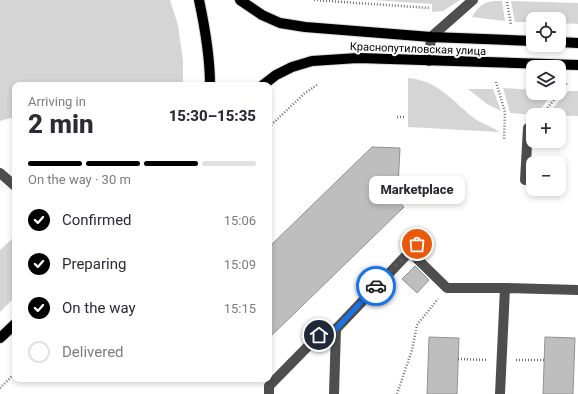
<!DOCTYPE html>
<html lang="en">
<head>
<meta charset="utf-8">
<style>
  :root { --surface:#fff; --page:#f7f7f7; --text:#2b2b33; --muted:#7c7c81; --line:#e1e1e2; --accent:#000 }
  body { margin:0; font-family:Roboto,sans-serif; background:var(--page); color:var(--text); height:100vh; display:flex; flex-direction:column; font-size:15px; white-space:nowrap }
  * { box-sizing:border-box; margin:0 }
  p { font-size:13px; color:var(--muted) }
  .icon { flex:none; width:22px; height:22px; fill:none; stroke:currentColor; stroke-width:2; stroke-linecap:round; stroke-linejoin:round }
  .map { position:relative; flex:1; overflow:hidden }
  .details { position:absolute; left:12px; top:82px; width:260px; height:300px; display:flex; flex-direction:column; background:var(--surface); border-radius:8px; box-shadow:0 2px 6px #0003 }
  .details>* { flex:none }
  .fabs { position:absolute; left:526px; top:12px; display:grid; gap:8px }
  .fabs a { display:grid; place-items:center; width:40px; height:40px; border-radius:8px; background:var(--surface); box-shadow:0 2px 6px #0003; font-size:20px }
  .pin { position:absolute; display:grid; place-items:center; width:34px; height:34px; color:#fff; margin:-17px; border:2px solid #fff; border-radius:50%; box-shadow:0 1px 4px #0007 }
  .courier { position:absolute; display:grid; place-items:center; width:40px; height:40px; margin:-20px; border:3px solid #1a73e8; border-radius:50%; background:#fff; color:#222; box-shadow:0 1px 5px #0007 }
  .bubble { position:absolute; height:28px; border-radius:8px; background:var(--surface); box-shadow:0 2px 6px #0003; font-size:13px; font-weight:800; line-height:28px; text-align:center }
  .overview em { font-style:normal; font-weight:800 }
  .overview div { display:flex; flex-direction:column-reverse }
  .overview { display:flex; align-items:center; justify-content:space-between; height:68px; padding:0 16px }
  h1 { font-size:26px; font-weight:800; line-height:30px }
  .bar { display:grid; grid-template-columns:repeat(4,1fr); gap:6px 4px; align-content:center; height:48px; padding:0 16px }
  .bar i { height:5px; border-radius:3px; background:var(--line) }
  .bar .on { background:var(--accent) }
  .bar p { grid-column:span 4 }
  ol { padding:0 16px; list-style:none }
  li { display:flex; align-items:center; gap:12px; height:44px }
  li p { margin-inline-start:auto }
  li .icon { padding:4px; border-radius:50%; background:var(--accent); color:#fff; stroke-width:4 }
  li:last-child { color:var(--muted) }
  li i { width:22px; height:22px; border:2px solid var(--line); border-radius:50% }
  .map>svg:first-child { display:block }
  .green { fill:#d5d5d5 }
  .building { fill:#bebebe; stroke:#929292 }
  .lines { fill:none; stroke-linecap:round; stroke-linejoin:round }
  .major-casing { stroke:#dbdbdb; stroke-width:12 }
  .path { stroke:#707070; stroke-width:2.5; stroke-dasharray:1 2; stroke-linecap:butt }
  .minor { stroke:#4e4e4e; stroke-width:10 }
  .major { stroke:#000; stroke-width:10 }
  .done { stroke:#595959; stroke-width:4; stroke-dasharray:0 7.2 }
  .route { stroke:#1a73e8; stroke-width:5 }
  .labels { text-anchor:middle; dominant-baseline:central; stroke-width:4; stroke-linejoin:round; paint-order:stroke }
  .street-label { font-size:11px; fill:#000; stroke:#fff }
</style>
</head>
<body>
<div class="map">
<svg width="578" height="394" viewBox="0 0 578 394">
  <rect width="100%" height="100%" fill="#fff"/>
  <g class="green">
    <path d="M0,0H170L178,25L183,61V85H15V118L14,117L0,121Z"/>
    <path d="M373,0H460L443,11L432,12V4Z"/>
    <path d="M493,1H502L505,21L472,17C476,9 483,2 493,1Z"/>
    <path d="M511,1L578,3V24L559,23V19H533V22H515Z"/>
    <path d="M408,78C438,80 453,102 475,119C483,124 493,127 499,132L408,127Z"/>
    <path d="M503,88L533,90V93H553L536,115L510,113Z"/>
    <path d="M468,89H493L501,111L487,104Z"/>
    <path d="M568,91H578V116L547,115Z"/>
    <path d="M15,236V297L0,312V250Z"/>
  </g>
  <g class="building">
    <path d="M372,147L400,148L398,188L392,194L404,207L269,338V247Z"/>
    <path d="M415,266L429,280L417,293L402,279Z"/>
    <path d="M429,337L459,338L457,394H427Z"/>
    <path d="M545,337L575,338L573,394H543Z"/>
  </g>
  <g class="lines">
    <defs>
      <g id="major">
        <path d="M199,0C205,28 210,56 210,85"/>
        <path d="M240,0L262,15L280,23L305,27L431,37L533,41"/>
        <path d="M559,42L578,43"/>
        <path d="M263,85L276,75L292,67L312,61L358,58L578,65"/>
        <path d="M0,338L15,324"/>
      </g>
    </defs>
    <use href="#major" class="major-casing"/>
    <g class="path">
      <path d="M314,0L430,8"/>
      <path d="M507,2L511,25"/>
      <path d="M496,82L505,112L504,139"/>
      <path d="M542,115L567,83"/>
      <path d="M397,117H406"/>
      <path d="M269,127L305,93L317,85"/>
      <path d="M458,359L487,360"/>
      <path d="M516,360H544"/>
      <path d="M0,388L15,373"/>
      <path d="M397,394L412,350L417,325L438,299"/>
    </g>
    <g class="minor">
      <path d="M429,61L431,37L473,0"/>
      <path d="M0,173L15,186"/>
      <path d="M525,180L528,128"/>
      <path d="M410,252L447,288H505"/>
      <path d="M269,394V386L319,335L336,329L417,244"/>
      <path d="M334,394L336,329"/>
      <path d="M500,394L505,288L578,290"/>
    </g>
    <use href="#major" class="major"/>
  </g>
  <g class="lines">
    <path class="done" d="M376,286L417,244"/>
    <path class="route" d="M319,335L336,329L376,286"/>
  </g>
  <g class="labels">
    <g class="street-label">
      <text transform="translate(418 49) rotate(2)">Краснопутиловская улица</text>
    </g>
  </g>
</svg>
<div class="fabs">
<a><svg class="icon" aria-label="locate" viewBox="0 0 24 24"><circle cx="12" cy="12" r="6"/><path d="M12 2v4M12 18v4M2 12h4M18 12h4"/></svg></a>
<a><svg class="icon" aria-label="layers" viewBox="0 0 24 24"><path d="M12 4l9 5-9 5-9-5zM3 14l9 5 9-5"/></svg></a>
<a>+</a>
<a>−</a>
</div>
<div class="pin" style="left:417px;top:244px;background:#ea580c"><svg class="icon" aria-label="bag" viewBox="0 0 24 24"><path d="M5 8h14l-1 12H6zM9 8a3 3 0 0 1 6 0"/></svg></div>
<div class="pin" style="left:319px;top:335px;background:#1f2937"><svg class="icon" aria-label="home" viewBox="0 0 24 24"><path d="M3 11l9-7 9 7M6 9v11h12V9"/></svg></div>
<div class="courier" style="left:376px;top:286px"><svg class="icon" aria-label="car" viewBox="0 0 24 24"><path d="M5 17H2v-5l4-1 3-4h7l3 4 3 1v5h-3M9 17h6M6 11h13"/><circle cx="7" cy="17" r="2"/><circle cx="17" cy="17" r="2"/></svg></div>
<div class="bubble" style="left:369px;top:176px;width:96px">Marketplace</div>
<section class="details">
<div class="overview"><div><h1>2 min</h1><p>Arriving in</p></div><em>15:30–15:35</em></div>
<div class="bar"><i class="on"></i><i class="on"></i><i class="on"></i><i></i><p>On the way · 30 m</p></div>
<ol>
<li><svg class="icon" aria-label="check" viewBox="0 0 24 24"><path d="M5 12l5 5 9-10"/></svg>Confirmed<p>15:06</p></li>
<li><svg class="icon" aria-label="check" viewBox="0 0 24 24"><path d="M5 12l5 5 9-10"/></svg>Preparing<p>15:09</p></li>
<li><svg class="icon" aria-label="check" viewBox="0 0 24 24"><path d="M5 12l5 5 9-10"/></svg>On the way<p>15:15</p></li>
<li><i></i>Delivered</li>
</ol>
</section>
</div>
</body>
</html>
